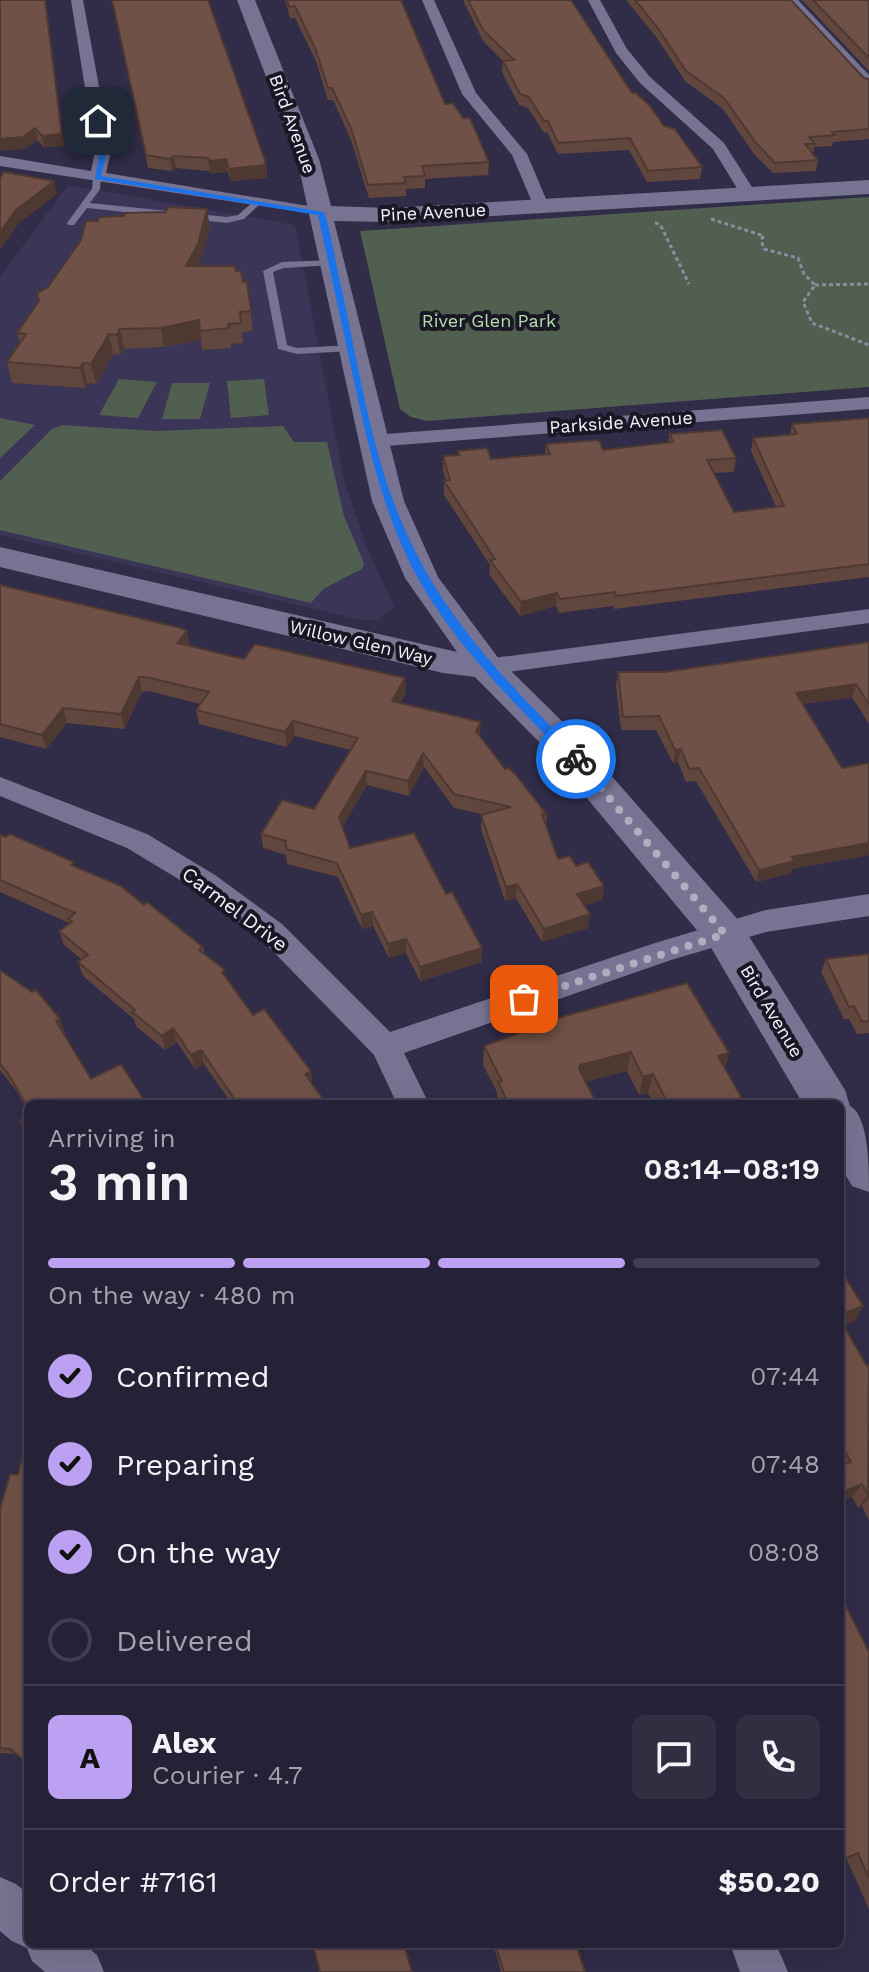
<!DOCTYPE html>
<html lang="en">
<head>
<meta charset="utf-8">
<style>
  :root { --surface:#252136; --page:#312e42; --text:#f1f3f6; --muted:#a3a3ad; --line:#423e51; --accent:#bca0f2 }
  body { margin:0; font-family:"Work Sans",sans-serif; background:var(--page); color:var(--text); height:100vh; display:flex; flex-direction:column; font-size:30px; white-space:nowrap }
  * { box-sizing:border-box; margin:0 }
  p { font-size:26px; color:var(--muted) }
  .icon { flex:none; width:44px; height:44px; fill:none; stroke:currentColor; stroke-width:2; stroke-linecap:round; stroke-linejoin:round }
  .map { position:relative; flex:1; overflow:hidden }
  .side { position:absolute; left:24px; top:1100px; width:820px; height:848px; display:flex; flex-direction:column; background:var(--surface); border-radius:12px; box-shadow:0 8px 32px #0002,0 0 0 2px var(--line) }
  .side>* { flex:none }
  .pin { position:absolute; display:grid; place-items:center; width:68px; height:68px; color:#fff; margin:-34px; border-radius:16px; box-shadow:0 4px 12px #0006 }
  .courier { position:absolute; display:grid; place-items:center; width:80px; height:80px; margin:-40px; border:6px solid #1a73e8; border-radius:50%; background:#fff; color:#222; box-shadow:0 2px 10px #0007 }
  .overview em { font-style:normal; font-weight:600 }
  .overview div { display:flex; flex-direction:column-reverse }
  .overview { display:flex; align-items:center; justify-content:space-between; height:136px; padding:0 24px }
  h1 { font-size:52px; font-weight:600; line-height:60px }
  .bar { display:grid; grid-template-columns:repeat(4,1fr); gap:12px 8px; align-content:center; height:96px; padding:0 24px }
  .bar i { height:10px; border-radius:6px; background:var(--line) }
  .bar .selected { background:var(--accent) }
  .bar p { grid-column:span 4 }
  .line { display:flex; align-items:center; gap:20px; padding:0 24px; border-top:2px solid var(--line) }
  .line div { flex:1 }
  .round { display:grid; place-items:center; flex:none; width:84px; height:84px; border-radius:12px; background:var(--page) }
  ol { padding:0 24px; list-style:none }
  li { display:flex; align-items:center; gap:24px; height:88px }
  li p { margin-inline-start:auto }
  li .icon { padding:8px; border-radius:50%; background:var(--accent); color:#111; stroke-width:4 }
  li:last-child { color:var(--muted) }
  li i { width:44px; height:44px; border:4px solid var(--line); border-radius:50% }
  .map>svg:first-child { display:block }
  .built { fill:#3b3557 }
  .green { fill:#505f4f }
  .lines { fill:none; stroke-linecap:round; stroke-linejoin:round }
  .path { stroke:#8f8b9f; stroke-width:3; stroke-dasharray:4 3; stroke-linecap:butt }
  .lane { fill:#777392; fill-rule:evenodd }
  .street { fill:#777392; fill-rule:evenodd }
  .secondary { fill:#777392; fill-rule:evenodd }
  .wall { fill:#60463d }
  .shaded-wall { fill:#4e3932 }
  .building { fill:#705147; stroke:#4e3932; stroke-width:2 }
  .route { fill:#1a73e8 }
  .done { stroke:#afadbe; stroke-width:8; stroke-dasharray:0 14.4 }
  .labels { text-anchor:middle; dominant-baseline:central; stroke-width:8; stroke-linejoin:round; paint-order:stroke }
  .far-street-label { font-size:18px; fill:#f3f2fd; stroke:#191723 }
  .far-park-label { font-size:18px; fill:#b5dfb2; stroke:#191723 }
  .street-label { font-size:20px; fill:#f3f2fd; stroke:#191723 }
</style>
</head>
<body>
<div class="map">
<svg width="869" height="1972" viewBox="0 0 869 1972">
  <rect width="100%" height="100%" fill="#312c48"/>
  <path class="built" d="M68,185L295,225L343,476L364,541L394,607L378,620H362L0,535V277Z"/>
  <g class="green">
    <path d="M869,197V387L427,421L411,417L400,409L360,231Z"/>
    <path d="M119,379L157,382L138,418L99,415Z"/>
    <path d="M264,379L269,415L231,418L227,381Z"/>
    <path d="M172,383H210L200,419H162Z"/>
    <path d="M0,418L35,425L0,458Z"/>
    <path d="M62,425L156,431L283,426L294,442H327L344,516L364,563L362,569L323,589L311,603L0,530V481L52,429Z"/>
  </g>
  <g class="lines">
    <g class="path">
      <path d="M711,219L764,236L761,240L764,249L798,258L804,274L815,285L803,302L812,323L869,345"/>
      <path d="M655,223L660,224L689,284"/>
      <path d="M815,285L869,284"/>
    </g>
    <g class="lane">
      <path d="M97,174L101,177L100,189L90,203L227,217L238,215L254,201L261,203L244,219L227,223L87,208L74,225H68L67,223L92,189L93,177Z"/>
      <path d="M336,260V264L333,265L284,268L273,272L287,345L297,348L352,345L357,348L352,351L297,354L278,349L263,271L282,262Z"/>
    </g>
    <g class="street">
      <path d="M71,0H83L111,151L106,173L321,208L329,213L327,216L0,166V156L91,171L95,151Z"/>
      <path d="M422,0H434L476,93L527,154L549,206L547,209H535L512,155L462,94Z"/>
      <path d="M588,0H600L627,49L650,77L724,143L757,195L755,198H743L713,149L640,83L616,53Z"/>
      <path d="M785,0H798L869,75V87L864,86Z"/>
      <path d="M869,397V409L372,447L362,441L372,435Z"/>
      <path d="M869,609V623L486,675L477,673L474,667L477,661L486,659Z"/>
      <path d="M0,777L147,834L215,875L282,924L390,1032L655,943L766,910L869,894V916L766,932L671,960L404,1053L429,1104H397L374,1055L262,940L195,889L127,848L0,796Z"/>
      <path d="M0,1877L16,1884L28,1894V1944H84L97,1955L104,1972H45L32,1961L27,1948L12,1941L0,1931Z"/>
      <path d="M730,1944H776L788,1972H740Z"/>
    </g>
    <path class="secondary" d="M237,0H255L319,159L331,206L389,208L869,180V194L389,222L334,221L404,501L438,577L499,659L572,731L740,922L845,1090L850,1106C869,1116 869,1169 869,1192L852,1186L840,1166V1104H803L710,946L546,749L475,677L443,673L0,567V547L457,652L405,578L372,501L297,159Z"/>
  </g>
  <g class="wall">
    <path d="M0,0H45L64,146L44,147L37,140L25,149Z"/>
    <path d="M112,0H208L266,163L267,175L265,178L231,181L228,172L210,173L209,171L176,168L172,171L148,168Z"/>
    <path d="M285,0H401L445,104L489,162L488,175L425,179V188L406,189V196L369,198L351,140L333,100H328L316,61L295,18H290Z"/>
    <path d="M463,0H571L632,93L702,167L700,179L647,182L629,150L558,154L547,132L544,133L528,108L519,105L502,72L503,61L483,41Z"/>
    <path d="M626,0H791L864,78L869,79V139L833,142L832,146L814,147L813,154L818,160L816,171L773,173L754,154L723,109L685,81L657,38Z"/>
    <path d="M802,0H869V71Z"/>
    <path d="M210,227L199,266L236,271L243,282L247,281L253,331L242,332L243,343L231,344V348L202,350L201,340L164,347L124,349L120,355L113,354L96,384L87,383L85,388L12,383L7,362L20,343L17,333Z"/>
    <path d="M869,418V577L614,609L613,606L559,613L556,606L520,616L489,574L490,565L444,495V481H446L443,470V456L458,455V451L491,459L545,455L546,444L603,450L668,442L670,434L736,458L734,472L714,473L734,512L776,507L751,451L753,438L790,435L792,424Z"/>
    <path d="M0,585L187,631L190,645L244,659L405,678L406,692L400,703L480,736L505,769L547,815L546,825L558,859L576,866L604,886L602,900L584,905L590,914L588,928L542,942L516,898L505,901L481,829L482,814L454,808L424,767L409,796L367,785L342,827L350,848L482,962L420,981L406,953L389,958L373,926L362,929L338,877L287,864L286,855L263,848L261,834L314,809L350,750L295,736L287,747L199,724L196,710L200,704L149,691L142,692L124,729L67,723L46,749L0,737Z"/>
    <path d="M869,642V724L852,697L803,704L842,768L869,763V855L792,869L791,873L756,882L696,781L686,782L678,762L673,763L656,730H621L616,685L618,672H664Z"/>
    <path d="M0,835L76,867L203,947L205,954L226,978L253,1015L311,1071L312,1084L323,1099V1104H232L204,1064L195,1069L177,1042L165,1050L136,1026L134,1019L83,976L78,962L81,959L64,945L59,931L69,923L0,892Z"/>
    <path d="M869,954V1033L857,1034L849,1019H844L821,972L826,959Z"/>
    <path d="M0,970L60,1019L65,1033L63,1034L91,1079L144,1100L145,1104H28V1111L15,1089L0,1070Z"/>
    <path d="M484,1046L729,1053L725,1068L745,1104H654L648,1093L639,1095L627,1071L585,1082L597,1104H498L497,1101V1092L483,1065Z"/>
    <path d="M840,1268L863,1306L854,1322L844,1326L867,1366L869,1365V1521L862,1506L858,1508L852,1497L840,1502Z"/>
    <path d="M28,1433V1763L17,1754L0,1753V1509L18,1475Z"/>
    <path d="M840,1594L869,1652V1909L846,1858L840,1861Z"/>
    <path d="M493,1944H576L585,1972H501Z"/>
  </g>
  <g class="shaded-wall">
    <path d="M45,0L64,146L44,147L42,136Z"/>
    <path d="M35,128L37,140L25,149L0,151V139Z"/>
    <path d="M174,156L176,168L172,171L170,159Z"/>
    <path d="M226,159L228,172L210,173L209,161Z"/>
    <path d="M266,163L267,175L265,178L231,181L229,169Z"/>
    <path d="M54,181L57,194L18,224L0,250V232L15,211Z"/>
    <path d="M207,209L210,227L200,263L189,285L186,266Z"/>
    <path d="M199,320L201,340L164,347L161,328Z"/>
    <path d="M120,329L124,349L120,355L117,335Z"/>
    <path d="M109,334L113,354L96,384L91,364Z"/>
    <path d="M83,363L87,383L85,388L80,368Z"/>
    <path d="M557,593L556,606L520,616L521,602Z"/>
    <path d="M187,631L190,645L177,643Z"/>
    <path d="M139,677L142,692L124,729L121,714Z"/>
    <path d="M405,678L406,692L392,715V701Z"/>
    <path d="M856,684L852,697L792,706L796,693Z"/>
    <path d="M63,708L67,723L46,749L42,735Z"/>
    <path d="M293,721L295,736L287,747L285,732Z"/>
    <path d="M481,722L480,736L476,731Z"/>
    <path d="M681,749L678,762L673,763L675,750Z"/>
    <path d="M423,753L424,767L409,796L408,781Z"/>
    <path d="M366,771L367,785L340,832L339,817Z"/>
    <path d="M869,843V855L792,869L791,873L756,882L759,870L792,857Z"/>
    <path d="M517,884L516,898L505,901L506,887Z"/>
    <path d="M604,886L602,900L575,908L577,894Z"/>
    <path d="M372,912L373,926L362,929L361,915Z"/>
    <path d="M590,914L588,928L542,942L544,929Z"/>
    <path d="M406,939V953L389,958L388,944Z"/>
    <path d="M482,948V962L420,981V967Z"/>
    <path d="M60,1019L65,1033L61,1035L56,1021Z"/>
    <path d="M173,1028L177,1042L165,1050L162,1036Z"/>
    <path d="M201,1050L204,1064L195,1069L191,1055Z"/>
    <path d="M631,1052L627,1071L577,1084L580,1065Z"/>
    <path d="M729,1053L724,1072L718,1056Z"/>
    <path d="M311,1071L312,1085L305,1074Z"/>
    <path d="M653,1074L648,1093L639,1095L643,1077Z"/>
    <path d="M323,1099V1104H313Z"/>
    <path d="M863,1306L854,1322L840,1327V1315Z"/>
    <path d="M862,1484L852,1497L840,1502V1493Z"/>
    <path d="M868,1495L869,1497L862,1506L858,1508Z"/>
  </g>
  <g class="building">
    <path d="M0,0H45L62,134L42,136L35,128L23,137L0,139Z"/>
    <path d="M112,0H208L266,163L264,165L229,169L226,159L209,161L208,158L174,156L170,159L146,155Z"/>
    <path d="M287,0H401L445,104L453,103L463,118H470L489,162L422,166L425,176L404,177L406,183L368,185L351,128L332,88H328L316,50L295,6L289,7Z"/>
    <path d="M468,0H571L632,93H636L650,106L664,126L675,129L702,167L648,171L630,138L558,143L548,121H544L529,97L520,94L503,61L514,60L483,30Z"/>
    <path d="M635,0H791L864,78L869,79V129L832,132L835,135L809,137L815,144H805L818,160L775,163L756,143L724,98L686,71L658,28Z"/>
    <path d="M813,0H869V58Z"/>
    <path d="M4,172L54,181L15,211L0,232V178Z"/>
    <path d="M168,207L207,209L198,244L186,266H235L236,271H241L243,282L247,281L251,311L240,312L241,323L228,324L229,328L200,331L199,320L161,328L120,329L117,335L109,334L91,364L83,363L80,368L7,362L26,334L17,333L39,301L37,293L48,287L81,240L86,221H98L99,217L124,216L125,213L165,212Z"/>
    <path d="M869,418V564L616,596L615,592L560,599L557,593L521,602L490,560L495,559L444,481L450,480L443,456L459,455L458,451L487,448L491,459L550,454L546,444L599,440L603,450L673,442L670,434L722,430L736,458L707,460L734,512L784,506L753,438L797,434L792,424Z"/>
    <path d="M0,585L181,628L187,631L177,643L244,659L255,644L405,678L392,701L481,722L476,731L505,769L509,768L516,775L547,815L542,814L558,859L570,856L576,866L588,862L604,886L577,894L590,914L544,929L517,884L506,887L481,815L511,807L454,794L423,753L408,781L366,771L339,817L350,848L414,833L446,894L452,892L482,948L420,967L406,939L388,944L372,912L361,915L337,863L286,849V841L261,834L282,800L314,809L358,738L293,721L285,732L196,710L209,692L146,677H139L121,714L63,708L42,735L0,724Z"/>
    <path d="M869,642V704L856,684L796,693L842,768L869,763V843L792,857L795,861L759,870L699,768L689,769L681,749L675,750L659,716L623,717L618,672H664Z"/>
    <path d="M10,834L74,862L71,865L121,886L144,905L147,902L203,947L199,950L225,970L222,972L253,1015L264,1009L311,1071L305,1074L323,1099L313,1104H238L201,1050L191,1055L173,1028L162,1036L132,1012L135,1010L78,962L88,955L59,931L72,922L68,919L75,913L0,880V835L6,837Z"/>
    <path d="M869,954V1021L862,1022L854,1006L849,1007L826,959Z"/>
    <path d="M0,970L32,992L36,990L60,1019L56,1021L91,1079L121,1064L144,1100L140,1103V1104H28V1108L9,1075L0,1064Z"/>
    <path d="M687,983L729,1053L718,1056L745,1104H668L653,1074L643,1077L631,1052L580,1065L579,1069L597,1104H509L498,1082L502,1081L484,1046L565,1016Z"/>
    <path d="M28,1116V1143L20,1120Z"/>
    <path d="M840,1268L863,1306L840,1315Z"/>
    <path d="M840,1319L867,1366L869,1365L868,1495L862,1484L840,1493V1466L851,1462L840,1442Z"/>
    <path d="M28,1433V1760H24L10,1749L0,1748V1509L10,1474L18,1475Z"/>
    <path d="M840,1594L869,1652V1878L858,1853L844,1859L840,1850Z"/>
    <path d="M313,1944H404L412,1972H320Z"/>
    <path d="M495,1944H576L585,1972H504Z"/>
  </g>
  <path class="route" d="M98,119L101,121L107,151L101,176L324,212C331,232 334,255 339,277C356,351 367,431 394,503C434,610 502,677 580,756V762H572C511,699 444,636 406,555C380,499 367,440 354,381C342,325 330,270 318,215L95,179L100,151L95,121Z"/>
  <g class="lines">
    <path class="done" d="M524,999L725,934L576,759"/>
  </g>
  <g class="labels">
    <g class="far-street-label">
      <text transform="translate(293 124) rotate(70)">Bird Avenue</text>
      <text transform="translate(433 212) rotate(-3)">Pine Avenue</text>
      <text transform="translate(621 422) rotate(-4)">Parkside Avenue</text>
      <text transform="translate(361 642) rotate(13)">Willow Glen Way</text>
      <text transform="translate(772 1011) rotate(59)">Bird Avenue</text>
    </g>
    <g class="far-park-label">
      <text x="489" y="320">River Glen Park</text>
    </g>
    <g class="street-label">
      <text transform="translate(235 909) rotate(37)">Carmel Drive</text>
    </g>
  </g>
</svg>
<div class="pin" style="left:524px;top:999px;background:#ea580c"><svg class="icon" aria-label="bag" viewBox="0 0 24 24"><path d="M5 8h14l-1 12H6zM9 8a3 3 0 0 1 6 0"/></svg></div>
<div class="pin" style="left:98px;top:121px;background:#1f2937"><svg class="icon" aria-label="home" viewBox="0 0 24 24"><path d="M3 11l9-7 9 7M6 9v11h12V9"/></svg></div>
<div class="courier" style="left:576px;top:759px"><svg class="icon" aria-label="bike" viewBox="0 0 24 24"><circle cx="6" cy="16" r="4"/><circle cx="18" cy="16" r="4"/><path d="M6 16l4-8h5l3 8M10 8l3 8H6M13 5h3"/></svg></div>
<section class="side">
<div class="overview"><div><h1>3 min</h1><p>Arriving in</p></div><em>08:14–08:19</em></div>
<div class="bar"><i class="selected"></i><i class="selected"></i><i class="selected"></i><i></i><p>On the way · 480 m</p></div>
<ol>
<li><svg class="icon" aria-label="check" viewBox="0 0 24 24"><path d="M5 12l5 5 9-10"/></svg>Confirmed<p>07:44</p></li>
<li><svg class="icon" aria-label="check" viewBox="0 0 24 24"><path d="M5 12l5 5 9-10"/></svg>Preparing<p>07:48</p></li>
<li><svg class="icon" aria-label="check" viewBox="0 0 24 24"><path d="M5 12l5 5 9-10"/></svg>On the way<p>08:08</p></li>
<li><i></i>Delivered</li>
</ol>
<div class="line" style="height:144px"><b class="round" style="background:var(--accent);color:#111">A</b><div><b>Alex</b><p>Courier · 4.7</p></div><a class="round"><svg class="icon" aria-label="chat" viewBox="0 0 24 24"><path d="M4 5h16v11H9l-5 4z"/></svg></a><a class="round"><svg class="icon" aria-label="phone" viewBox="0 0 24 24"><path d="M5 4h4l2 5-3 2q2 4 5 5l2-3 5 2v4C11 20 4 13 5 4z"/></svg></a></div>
<div class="line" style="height:104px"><div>Order #7161</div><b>$50.20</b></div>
</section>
</div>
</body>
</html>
